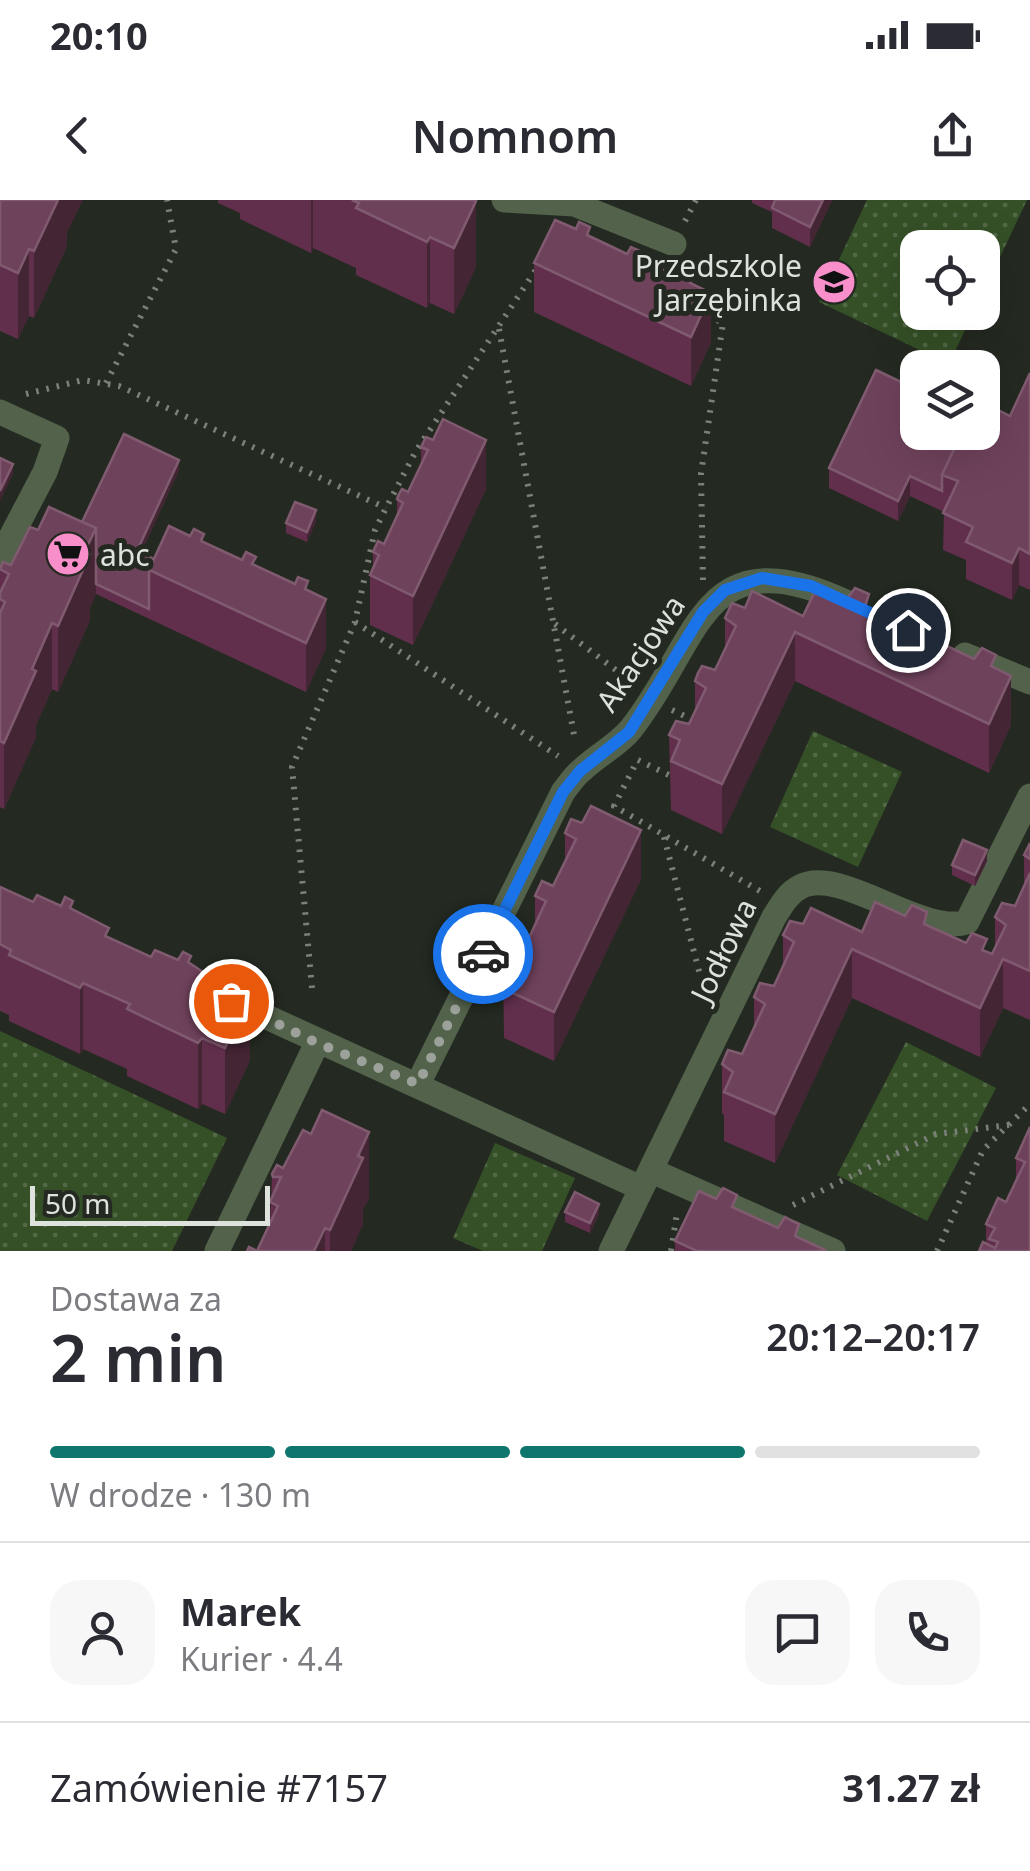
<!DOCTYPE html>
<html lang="pl">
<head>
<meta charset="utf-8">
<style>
  :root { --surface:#fff; --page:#f7f7f7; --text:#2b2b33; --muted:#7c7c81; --line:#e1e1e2; --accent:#0f766e }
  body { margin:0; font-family:"Noto Sans",sans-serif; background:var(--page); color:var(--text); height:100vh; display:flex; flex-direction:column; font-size:38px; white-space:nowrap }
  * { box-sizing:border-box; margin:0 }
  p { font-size:32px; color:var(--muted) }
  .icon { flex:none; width:55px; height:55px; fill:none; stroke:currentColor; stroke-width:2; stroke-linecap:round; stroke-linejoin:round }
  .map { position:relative; height:1051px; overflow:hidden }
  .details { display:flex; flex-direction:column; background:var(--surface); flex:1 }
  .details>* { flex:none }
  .buttons { position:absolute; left:900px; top:30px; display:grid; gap:20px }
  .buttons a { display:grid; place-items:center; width:100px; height:100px; border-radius:20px; background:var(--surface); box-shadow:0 10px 40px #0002; font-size:50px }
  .scale { position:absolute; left:30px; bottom:25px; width:240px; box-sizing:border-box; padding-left:10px; border:5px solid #dde2dc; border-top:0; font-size:28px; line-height:35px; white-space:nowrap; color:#dde2dc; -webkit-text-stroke:8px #242a21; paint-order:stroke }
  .pin { position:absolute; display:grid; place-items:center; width:85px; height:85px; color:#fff; margin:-42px; border:5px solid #fff; border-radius:50%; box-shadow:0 2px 10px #0007 }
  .courier { position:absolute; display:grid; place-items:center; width:100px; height:100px; margin:-50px; border:8px solid #1a73e8; border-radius:50%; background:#fff; color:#222; box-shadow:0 2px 12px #0007 }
  .summary em { font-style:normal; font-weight:600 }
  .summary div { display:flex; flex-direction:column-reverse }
  .summary { display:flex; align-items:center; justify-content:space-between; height:170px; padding:0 50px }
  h1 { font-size:65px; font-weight:600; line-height:75px }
  .bar { display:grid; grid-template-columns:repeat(4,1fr); gap:15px 10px; align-content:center; height:120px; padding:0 50px }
  .bar i { height:12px; border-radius:8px; background:var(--line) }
  .bar .current { background:var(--accent) }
  .bar p { grid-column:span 4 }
  .line { display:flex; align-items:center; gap:25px; padding:0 50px; border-top:2px solid var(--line) }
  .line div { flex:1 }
  .round { display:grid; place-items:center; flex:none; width:105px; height:105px; border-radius:30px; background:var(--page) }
  .status { display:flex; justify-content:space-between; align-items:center; height:70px; padding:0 50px; background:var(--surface); direction:ltr }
  .status svg { height:28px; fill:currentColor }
  header { display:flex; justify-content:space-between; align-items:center; height:130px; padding:0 50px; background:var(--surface); font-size:45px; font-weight:600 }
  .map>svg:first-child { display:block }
  .park { fill:url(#park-dots) }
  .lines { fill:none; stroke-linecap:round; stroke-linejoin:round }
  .path { stroke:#7b8179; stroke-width:6; stroke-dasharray:2.5 8; stroke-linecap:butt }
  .minor { stroke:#52624b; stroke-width:25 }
  .wall { fill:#612f4c }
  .shaded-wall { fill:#432534 }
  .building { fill:#6f425b; stroke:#805b70; stroke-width:2.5 }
  .done { stroke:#9ca29b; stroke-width:10; stroke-dasharray:0 18 }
  .route { stroke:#1a73e8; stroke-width:12 }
  .labels { text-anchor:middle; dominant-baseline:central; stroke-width:10; stroke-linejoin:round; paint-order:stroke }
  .poi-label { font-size:30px; fill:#dde2dc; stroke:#242a21; text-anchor:end }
  .street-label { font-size:30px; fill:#dde2dc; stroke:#242a21 }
</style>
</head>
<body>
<div class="status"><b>20:10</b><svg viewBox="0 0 49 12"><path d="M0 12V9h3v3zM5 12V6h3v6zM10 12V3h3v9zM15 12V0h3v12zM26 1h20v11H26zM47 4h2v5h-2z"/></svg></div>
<header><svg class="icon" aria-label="back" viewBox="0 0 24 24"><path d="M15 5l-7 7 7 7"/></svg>Nomnom<svg class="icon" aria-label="share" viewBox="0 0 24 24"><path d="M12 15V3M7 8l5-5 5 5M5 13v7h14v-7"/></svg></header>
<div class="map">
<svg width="1030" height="1051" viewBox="0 0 1030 1051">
  <defs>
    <pattern id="park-dots" width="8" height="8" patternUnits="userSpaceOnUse" patternTransform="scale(2.5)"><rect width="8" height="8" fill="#355027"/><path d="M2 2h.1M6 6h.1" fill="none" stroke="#526946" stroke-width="1.8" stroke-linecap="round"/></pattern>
  </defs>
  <rect width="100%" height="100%" fill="#242a21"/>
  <g class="park">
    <path d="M867,0H1027L983,93L982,48H918V112L973,113L949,164L819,102Z"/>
    <path d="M813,531L902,572L858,667L770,627Z"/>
    <path d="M0,831L227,938L172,1051H0Z"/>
    <path d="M906,842L996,888L927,1021L837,975Z"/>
    <path d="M495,943L575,978L542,1051H483L453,1038Z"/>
  </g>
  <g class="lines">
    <g class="path">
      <path d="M685,21L696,0"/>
      <path d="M499,129L575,540"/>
      <path d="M106,183L176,49L167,0"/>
      <path d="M26,194L83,180L119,186L386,308"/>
      <path d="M703,380L701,274L723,123L707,115"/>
      <path d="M355,422L558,556"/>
      <path d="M555,424L633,483"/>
      <path d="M672,510L697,522"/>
      <path d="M638,560L673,577"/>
      <path d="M634,567L614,606L760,691"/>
      <path d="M664,637L705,794"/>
      <path d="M312,788L292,567L355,422L375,330L386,308L416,251L539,65"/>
      <path d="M793,1005L936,934L1009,925"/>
      <path d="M671,1051L677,1013"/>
      <path d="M937,1051L983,950L1030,904"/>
    </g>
    <g class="minor">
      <path d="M504,0L574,4L674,44"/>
      <path d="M0,212L57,238L45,272L0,358"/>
      <path d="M965,455L1030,482"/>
      <path d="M223,797L641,988"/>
      <path d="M418,884L563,592C569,584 575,575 583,569C598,555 618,545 631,529C702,439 700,335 846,402"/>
      <path d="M652,971L833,1051"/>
      <path d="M217,1051L317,843"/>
      <path d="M611,1051L774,717C781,706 788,693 800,687C840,665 922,737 967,722L1030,596"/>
    </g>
  </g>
  <g class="wall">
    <path d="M0,0L67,33V46L34,118L29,116L18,139L0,131Z"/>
    <path d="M218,0H474L476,67L454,114L430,103L427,108L356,75V68L313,48L311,53L240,19V13L218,3Z"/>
    <path d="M752,0H832L810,47L772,28V12L752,3Z"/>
    <path d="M590,36L693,85L711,142L691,186L534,112V63Z"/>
    <path d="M1030,173V390L1019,385L1012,400L966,379V360L943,350L944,312L910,296L898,321L829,288V268L918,232L958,242L980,234L1010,216Z"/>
    <path d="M426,237L486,289L413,445L370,425V375L373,369V352L384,344L397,317V299L408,292L421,265V247Z"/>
    <path d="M179,270L141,353L154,359L204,342L308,390L326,448L306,492L96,394L90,407V420L58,492L52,489L36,525V537L4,609L0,607V369L11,365L38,330L82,322Z"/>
    <path d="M316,321L307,342L286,333V323Z"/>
    <path d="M745,408L803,416L869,409L996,468L1011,525L989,573L795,481L722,634L671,610L669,535L689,524L695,512V481L715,470L725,449V418Z"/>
    <path d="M565,633L641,679L554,861L504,838L503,763L522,753L535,724V696L553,686L565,662Z"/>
    <path d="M1030,643V820L1003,808L980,857L852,798L775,963L724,941V915L722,913V864L742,854L754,828V797L774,786L783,766V735L803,724L862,732L927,726L992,754L995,747V717L1015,706L1024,685V655Z"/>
    <path d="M987,661L975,686L952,675V665Z"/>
    <path d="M0,687L33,702L61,706L73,710L109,737L151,757L191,764L250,860L225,914L202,904L198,909L127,876V869L83,849L80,854L9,821V815L0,811Z"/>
    <path d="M1030,927V1051H979L986,1043V1024L1006,1002L1017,978H1016V958Z"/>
    <path d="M272,974L369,998L363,1010V1024L351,1051H247H257L270,1023Z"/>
    <path d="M716,999L737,1009L827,1051H675V1041Z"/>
    <path d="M565,1012L599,1014L590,1033L565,1022Z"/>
  </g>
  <g class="shaded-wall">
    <path d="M58,0H83L67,33V46L34,118V51Z"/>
    <path d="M311,0H313V48L311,53Z"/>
    <path d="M823,0H832L810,47V27Z"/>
    <path d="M476,1V67L454,114V48Z"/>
    <path d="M430,37V103L427,108V42Z"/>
    <path d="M29,49V116L18,139V73Z"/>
    <path d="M711,93V142L691,186V137Z"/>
    <path d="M486,240V289L413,445V396Z"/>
    <path d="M179,260V270L137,361V351Z"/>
    <path d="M13,264V274L0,301V291Z"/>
    <path d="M910,276V296L898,321V301Z"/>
    <path d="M316,310V321L307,342V332Z"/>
    <path d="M96,328V394L90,407V420L58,492V426L85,351Z"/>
    <path d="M1019,348V385L1012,400V363Z"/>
    <path d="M326,399V448L306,492V443Z"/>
    <path d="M52,423V489L36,525V537L4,609V543L32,469Z"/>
    <path d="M795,432V481L722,634V584Z"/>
    <path d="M1011,476V525L989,573V524Z"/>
    <path d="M641,630V679L554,861V812Z"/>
    <path d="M987,650V661L975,686V675Z"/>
    <path d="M852,749V798L775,963V914Z"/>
    <path d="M1003,759V808L980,857V808Z"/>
    <path d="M83,783V849L80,854V788Z"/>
    <path d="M250,794V860L225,914V848Z"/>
    <path d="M202,838V904L198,909V843Z"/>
    <path d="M369,932V998L363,1010V1024L351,1051H330V1030Z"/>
    <path d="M599,1004V1014L590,1033V1023Z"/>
    <path d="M325,1028V1051H314Z"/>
  </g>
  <g class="building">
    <path d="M0,0H58L34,51L29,49L18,73L0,65Z"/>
    <path d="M352,0H474L476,1L454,48L430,37L427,42L356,8L359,3Z"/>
    <path d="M775,0H823L810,27L772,8Z"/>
    <path d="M555,20L576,29L579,22L590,27L587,35L627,54L631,47L642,52L639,59L680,78L683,72L693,77L690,83L711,93L691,137L534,63Z"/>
    <path d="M876,170L918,190V232H940L958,242L942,275V291L910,276L898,301L829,268Z"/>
    <path d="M1030,173V354L1019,348L1012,363L966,342L973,327L943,313L958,281L942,275L962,232H975L980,234L982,232V228L992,207L1010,216Z"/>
    <path d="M443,219L486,240L413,396L370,375L379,355L373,352L378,341L384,344L403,303L397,299L399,294L402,289L408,292L428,250L421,247L426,237L433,240Z"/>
    <path d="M124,234L179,260L137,351L154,359L149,370V409L96,384V328L82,322Z"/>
    <path d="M0,258L13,264L0,291Z"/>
    <path d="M295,302L316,310L307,332L286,323Z"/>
    <path d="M49,307L96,328L85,351L90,354L58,426L52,423L32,469L36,471L4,543L0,541V413L5,402L0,399V393L9,374L0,369L3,362L11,365L30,327L38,330Z"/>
    <path d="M169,326L190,336L194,329L204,334L201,341L242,360L246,352L256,357L252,364L295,384L298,377L308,381L305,389L326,399L306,443L149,370Z"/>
    <path d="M818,385L847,399L855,388L869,394L865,407L912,429L920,418L934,425L930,438L974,459L982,448L996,455L991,466L1011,476L989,524L795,432L722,584L671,561L680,540L669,535L676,521L689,524L706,488L695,481L698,473L702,466L715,470L736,426L725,418L732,403L745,408L752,391L803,416Z"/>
    <path d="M591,606L641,630L554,812L504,789L513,768L503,763L510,748L522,753L546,701L535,696L542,681L553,686L576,639L565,633L571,619L582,623Z"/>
    <path d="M963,640L987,650L975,675L952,665Z"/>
    <path d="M1030,643V659L1024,655Z"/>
    <path d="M1030,673V771L1003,759L980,808L852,749L775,914L724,892L733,872L722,864L728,850L742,854L765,804L754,797L760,783L774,786L794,742L783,735L790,721L803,724L811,708L862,732L875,702L905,716L912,705L927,712L924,724L966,743L972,733L987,739L982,750L992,754L1006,725L995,717L1002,703L1015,706Z"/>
    <path d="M0,687L33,702L37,695L61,706L65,697L73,701L70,708L109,728L105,736L151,757L155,750L178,760L183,752L191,756L188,762L203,772L250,794L225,848L202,838L198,843L127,809L130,804L83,783L80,788L9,755L11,750L0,744Z"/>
    <path d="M322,910L369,932L358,956L363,958L330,1030L325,1028L314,1051H247L249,1047L257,1051L278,1006L270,1002L281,977H273L272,974L277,965L283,968L303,930L311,934Z"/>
    <path d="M1030,927V1051H979L983,1042L995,1048L998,1042L989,1039L995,1028L986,1024L998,998L1006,1002L1025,962L1016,958Z"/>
    <path d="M723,988L737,995L732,1007L778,1028L785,1017L792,1021L799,1024L795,1036L827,1051H697L675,1041L699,991L716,999Z"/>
    <path d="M575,992L599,1004L590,1023L565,1012Z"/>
  </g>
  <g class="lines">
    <path class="done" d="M231,801L317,843L418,884L483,754"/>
    <path class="route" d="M483,754L563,592L580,571L629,532L703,412L725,390L762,378L811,386L908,430"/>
  </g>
  <defs>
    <symbol id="school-disc" viewBox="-11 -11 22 22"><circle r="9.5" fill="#f98fca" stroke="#242a21"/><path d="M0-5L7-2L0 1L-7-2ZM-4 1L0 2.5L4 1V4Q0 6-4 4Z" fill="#111"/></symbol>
    <symbol id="supermarket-disc" viewBox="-11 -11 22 22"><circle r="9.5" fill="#f98fca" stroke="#242a21"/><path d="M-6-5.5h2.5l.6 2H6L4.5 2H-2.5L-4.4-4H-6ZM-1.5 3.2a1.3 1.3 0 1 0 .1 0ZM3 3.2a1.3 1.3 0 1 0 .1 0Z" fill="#111"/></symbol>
  </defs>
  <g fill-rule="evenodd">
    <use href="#school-disc" x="809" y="57" width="50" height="50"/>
    <use href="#supermarket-disc" x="43" y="329" width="50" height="50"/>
  </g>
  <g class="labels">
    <g class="poi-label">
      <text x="802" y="65">Przedszkole<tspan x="802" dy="34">Jarzębinka</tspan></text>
      <text x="100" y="354" text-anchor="start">abc</text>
    </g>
    <g class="street-label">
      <text transform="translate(640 453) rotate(-56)">Akacjowa</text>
      <text transform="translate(723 750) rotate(-64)">Jodłowa</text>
    </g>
  </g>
</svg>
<div class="buttons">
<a><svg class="icon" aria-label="locate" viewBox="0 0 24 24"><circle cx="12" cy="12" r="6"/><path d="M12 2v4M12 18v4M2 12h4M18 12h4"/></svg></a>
<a><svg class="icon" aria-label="layers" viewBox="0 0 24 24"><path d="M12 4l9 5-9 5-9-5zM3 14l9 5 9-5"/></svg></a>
</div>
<div class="scale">50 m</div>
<div class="pin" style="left:231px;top:801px;background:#ea580c"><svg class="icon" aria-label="bag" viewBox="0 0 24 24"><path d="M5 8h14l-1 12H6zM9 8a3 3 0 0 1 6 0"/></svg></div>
<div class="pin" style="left:908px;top:430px;background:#1f2937"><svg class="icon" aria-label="home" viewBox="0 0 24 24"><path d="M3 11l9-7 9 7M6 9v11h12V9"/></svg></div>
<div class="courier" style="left:483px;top:754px"><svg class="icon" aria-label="car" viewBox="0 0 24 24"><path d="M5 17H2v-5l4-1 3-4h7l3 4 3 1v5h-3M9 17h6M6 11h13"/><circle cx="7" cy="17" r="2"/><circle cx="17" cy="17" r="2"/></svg></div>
</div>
<section class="details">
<div class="summary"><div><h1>2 min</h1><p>Dostawa za</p></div><em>20:12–20:17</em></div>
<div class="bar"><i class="current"></i><i class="current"></i><i class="current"></i><i></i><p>W drodze · 130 m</p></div>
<div class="line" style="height:180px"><a class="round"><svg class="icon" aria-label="person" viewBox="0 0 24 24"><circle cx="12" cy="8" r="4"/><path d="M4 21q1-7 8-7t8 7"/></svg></a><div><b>Marek</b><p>Kurier · 4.4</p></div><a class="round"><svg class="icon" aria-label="chat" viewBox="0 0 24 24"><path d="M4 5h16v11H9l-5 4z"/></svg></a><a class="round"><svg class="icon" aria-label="phone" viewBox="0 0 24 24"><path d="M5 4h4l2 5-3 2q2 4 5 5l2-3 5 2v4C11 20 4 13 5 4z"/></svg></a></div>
<div class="line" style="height:130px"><div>Zamówienie #7157</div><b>31.27 zł</b></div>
</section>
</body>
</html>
